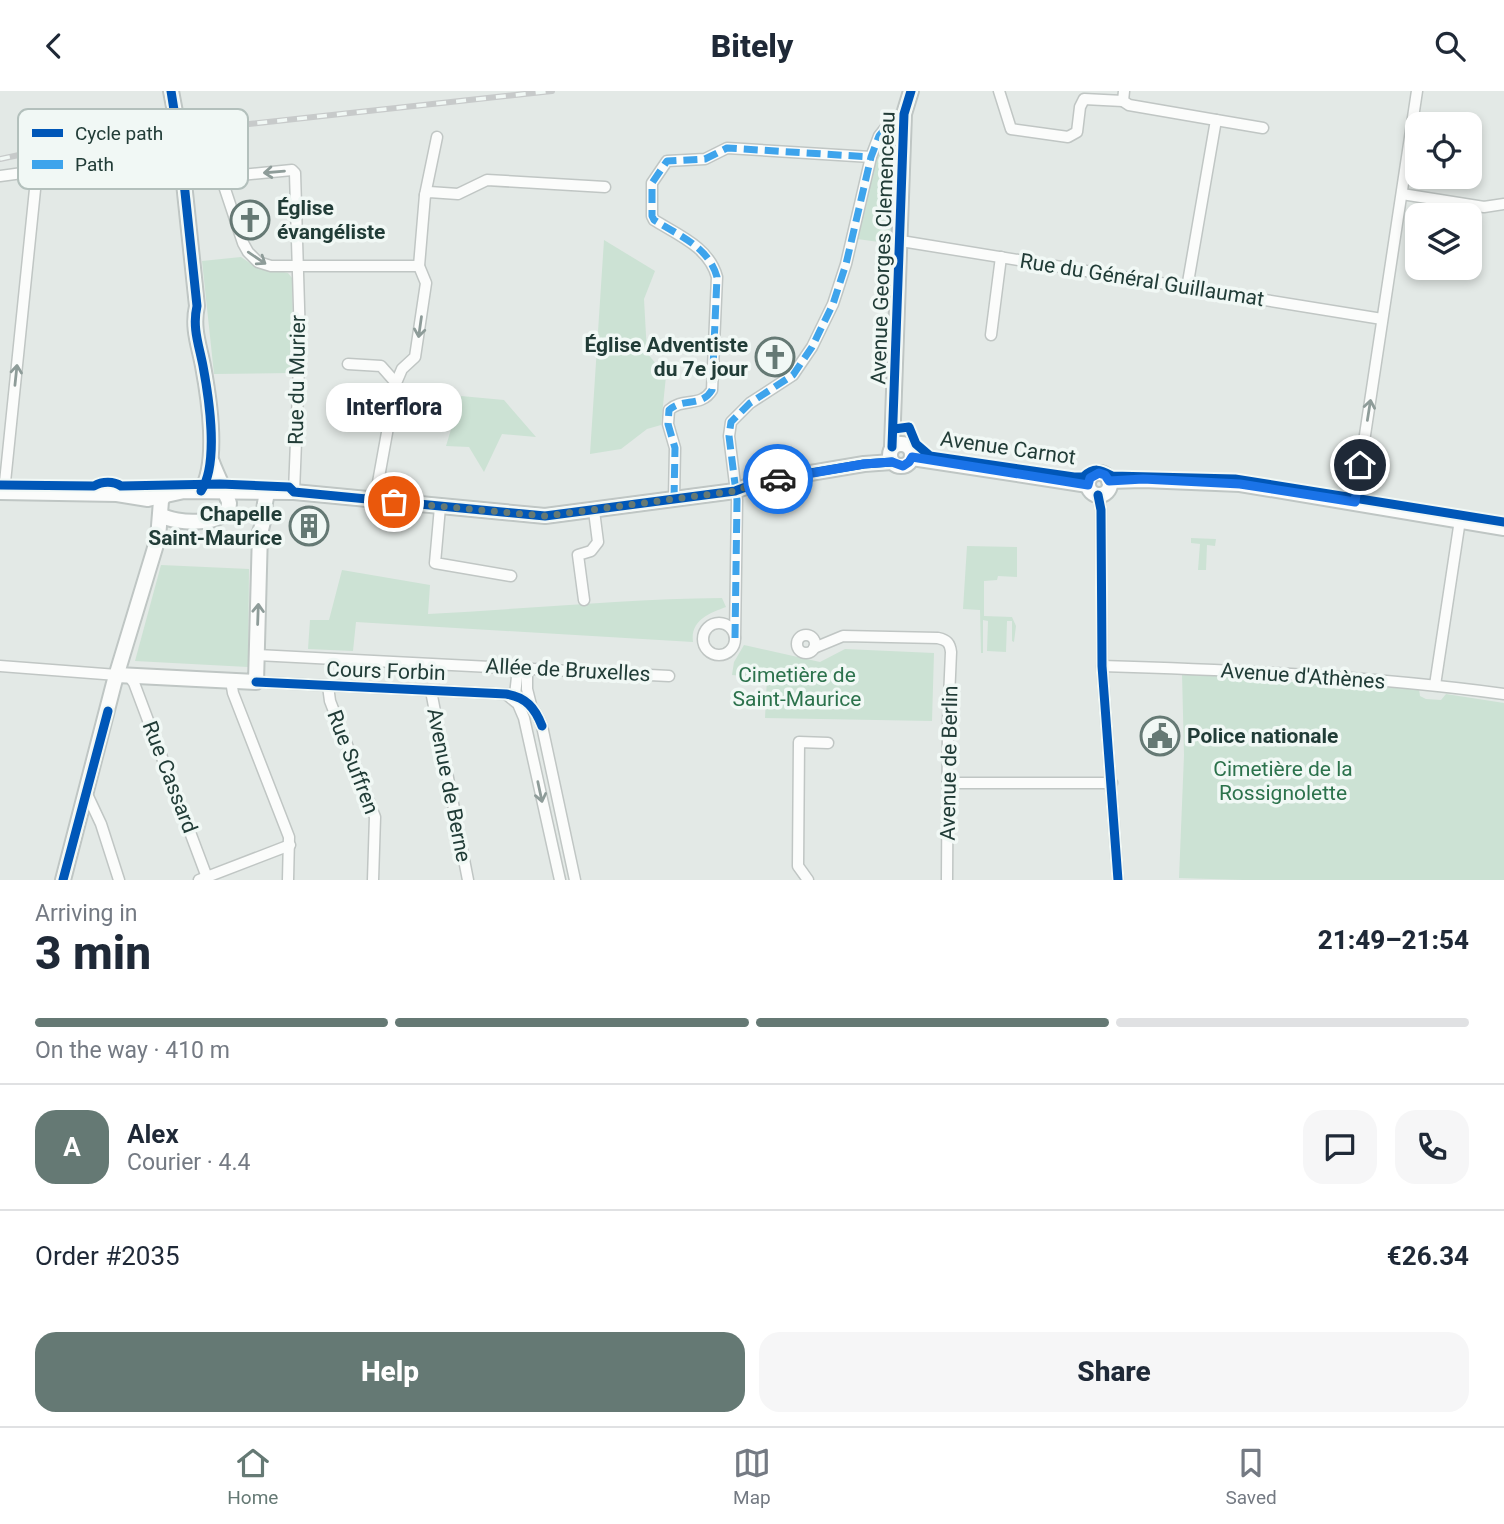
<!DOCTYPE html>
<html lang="en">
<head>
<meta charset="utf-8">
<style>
  :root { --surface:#fff; --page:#f6f6f7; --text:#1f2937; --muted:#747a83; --line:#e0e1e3; --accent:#657974 }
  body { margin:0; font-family:Roboto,sans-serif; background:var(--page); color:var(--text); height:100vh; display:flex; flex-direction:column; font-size:26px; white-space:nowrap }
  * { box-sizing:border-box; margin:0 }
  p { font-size:23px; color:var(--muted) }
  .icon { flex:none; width:38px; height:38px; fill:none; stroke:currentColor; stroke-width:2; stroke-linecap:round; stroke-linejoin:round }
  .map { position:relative; height:789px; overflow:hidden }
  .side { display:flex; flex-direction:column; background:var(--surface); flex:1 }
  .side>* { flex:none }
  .buttons { position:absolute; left:1405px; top:21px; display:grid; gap:14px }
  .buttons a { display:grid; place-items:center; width:77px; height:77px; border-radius:14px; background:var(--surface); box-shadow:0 4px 10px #0003; font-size:35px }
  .pin { position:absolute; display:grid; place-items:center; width:60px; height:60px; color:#fff; margin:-30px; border:4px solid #fff; border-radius:50%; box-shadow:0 2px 7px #0007 }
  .courier { position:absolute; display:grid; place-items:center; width:70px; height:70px; margin:-35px; border:5px solid #1a73e8; border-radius:50%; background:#fff; color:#222; box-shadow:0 2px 9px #0007 }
  .bubble { position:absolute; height:49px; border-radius:21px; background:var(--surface); box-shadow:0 4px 10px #0003; font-size:23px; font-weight:800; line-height:49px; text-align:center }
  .summary em { font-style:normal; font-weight:800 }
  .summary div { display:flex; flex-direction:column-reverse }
  .summary { display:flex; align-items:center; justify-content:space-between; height:119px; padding:0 35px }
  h1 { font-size:46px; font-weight:800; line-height:52px }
  .bar { display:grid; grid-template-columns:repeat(4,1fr); gap:10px 7px; align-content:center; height:84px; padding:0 35px }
  .bar i { height:9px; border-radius:5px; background:var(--line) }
  .bar .selected { background:var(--accent) }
  .bar p { grid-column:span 4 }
  .line { display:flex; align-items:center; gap:18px; padding:0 35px; border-top:2px solid var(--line) }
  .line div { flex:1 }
  .round { display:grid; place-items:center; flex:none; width:74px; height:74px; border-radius:21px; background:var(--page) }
  .primary-button { display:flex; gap:14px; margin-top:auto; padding:14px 35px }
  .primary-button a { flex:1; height:80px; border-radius:21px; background:var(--accent); color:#fff; font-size:28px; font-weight:800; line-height:80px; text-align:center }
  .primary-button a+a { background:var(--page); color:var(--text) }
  header { display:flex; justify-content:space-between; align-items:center; height:91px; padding:0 35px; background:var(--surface); font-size:32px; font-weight:800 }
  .menu { display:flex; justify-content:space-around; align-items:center; height:98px; border-top:2px solid var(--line); background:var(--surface); font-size:19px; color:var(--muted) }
  .menu a { display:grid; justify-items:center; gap:4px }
  .menu .selected { color:var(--accent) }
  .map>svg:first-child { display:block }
  .green { fill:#cce2d4 }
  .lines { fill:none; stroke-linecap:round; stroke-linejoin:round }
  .street-casing { stroke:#c0c6c4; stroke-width:13 }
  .secondary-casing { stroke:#bfc6c4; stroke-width:18 }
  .street { stroke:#fbfcfb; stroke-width:10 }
  .secondary { stroke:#fbfcfb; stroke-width:14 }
  .rail-casing { stroke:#c7caca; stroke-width:6 }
  .rail { stroke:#f1f8f5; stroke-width:3.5; stroke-dasharray:10; stroke-linecap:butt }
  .secondary-bridge-casing { stroke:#bfc6c4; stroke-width:18; stroke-linecap:butt }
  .secondary-bridge { stroke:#fbfcfb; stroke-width:14 }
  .quiet { stroke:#3ea4ec; stroke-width:7; stroke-dasharray:14 7; stroke-linecap:butt }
  .cycleway-casing { stroke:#f1f8f5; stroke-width:13 }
  .cycleway { stroke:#0057b8; stroke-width:9 }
  .oneway { stroke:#8e9c99 }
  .done { stroke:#657974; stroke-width:7; stroke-dasharray:0 12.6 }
  .route { stroke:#1a73e8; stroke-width:9 }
  .labels { text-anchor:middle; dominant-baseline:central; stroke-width:7; stroke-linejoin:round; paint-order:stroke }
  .poi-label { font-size:21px; font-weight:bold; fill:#213c37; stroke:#f1f8f5; text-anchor:start }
  .street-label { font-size:21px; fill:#213c37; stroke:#f1f8f5 }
  .park-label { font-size:21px; fill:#2c724c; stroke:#f1f8f5 }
  .key { fill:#f1f8f5; stroke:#b3c0bc; stroke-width:2 }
  .key-label { font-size:19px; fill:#213c37 }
</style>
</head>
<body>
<header><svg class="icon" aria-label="back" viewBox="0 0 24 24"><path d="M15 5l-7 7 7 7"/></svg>Bitely<svg class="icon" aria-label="search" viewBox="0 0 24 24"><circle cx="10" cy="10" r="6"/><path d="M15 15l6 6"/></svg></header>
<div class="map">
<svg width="1504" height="789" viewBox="0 0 1504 789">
  <rect width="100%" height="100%" fill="#e3e9e6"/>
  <g class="green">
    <path d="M890,40L897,44L894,153L857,148L881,50Z"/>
    <path d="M604,149L655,180L644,208L647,262L666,285L661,334L647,338L621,358L590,363Z"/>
    <path d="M241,166L253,174L288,182L292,187L294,282L214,283L202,170Z"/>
    <path d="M461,305L504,309L536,346L502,343L484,381L469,356L446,355Z"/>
    <path d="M1191,447L1216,448L1215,455L1207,454L1206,479H1198L1200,453L1191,452Z"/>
    <path d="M967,455L1017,456V486L998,485L997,489L984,490V525L1012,526L1016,535L1014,551L1012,550V530H1007L1006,561L987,560L988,530L983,529V562H981L980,519L963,518Z"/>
    <path d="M161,474L249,478L248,576L135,570Z"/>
    <path d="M342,479L430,494L428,523C526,518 624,508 722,507L726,516C710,522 690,529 693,551L356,531L353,560L308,558L310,529H329Z"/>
    <path d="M744,554L820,571L845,558L934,562L932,630L765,627L767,587L732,584L734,571Z"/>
    <path d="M1182,582L1342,595L1419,598L1420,605L1426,608L1441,609L1446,603L1504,612V789H1243L1179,787L1184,664Z"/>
  </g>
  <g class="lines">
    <defs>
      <g id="street">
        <path d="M999,0L1011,38L1068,46L1077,41L1080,16L1084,8L1123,10"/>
        <path d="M1124,0L1123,10L1129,14L1216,29L1187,197"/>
        <path d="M1216,29L1263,37"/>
        <path d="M0,85L118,69L181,63L199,66L207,70L221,86L243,152L248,161L258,171L271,175H419"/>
        <path d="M221,86L292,79L295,82L300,249L294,401"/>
        <path d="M1402,103L1484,116L1504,113"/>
        <path d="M425,104L437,46"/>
        <path d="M901,150L1382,228"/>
        <path d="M991,244L1001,166"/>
        <path d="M348,273L381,275L396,292"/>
        <path d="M4,401L37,79"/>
        <path d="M1098,404L1101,419L1102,575L1118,789"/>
        <path d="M375,408L396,292L402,278L415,266L426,192L419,175L425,104L429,101L458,103L487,89L605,96"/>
        <path d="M674,408L675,357L668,333L669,319C683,306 701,317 712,299L717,186C709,156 678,144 654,129L652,125V92L667,70L705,68L727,57L871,66"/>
        <path d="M1355,410L1417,0"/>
        <path d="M440,416L435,472L511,485"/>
        <path d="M584,509L578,464L591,460L598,451L594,420"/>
        <circle cx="719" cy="548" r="16"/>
        <circle cx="806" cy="553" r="9"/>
        <path d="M735,547L737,409L729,345L731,331L750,312L793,284L812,256L833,213L846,173L871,66L879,45L894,26L904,23"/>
        <path d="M814,557L843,545L938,547C947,549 950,552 951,561L948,630L947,789"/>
        <path d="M257,564L669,585"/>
        <path d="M0,575L117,584"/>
        <path d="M1102,575C1236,579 1371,585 1504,603"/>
        <path d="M527,577V598L531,614"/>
        <path d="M129,585L134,592L208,789"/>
        <path d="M231,590L233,602L289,746L288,789"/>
        <path d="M256,591L506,603C526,606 535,617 542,635L575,789"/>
        <path d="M1435,594L1460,429"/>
        <path d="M328,595L330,610L375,726L373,789"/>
        <path d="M431,600L468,789"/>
        <path d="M507,604L518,613L524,627L560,789"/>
        <path d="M515,604L518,577"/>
        <path d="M948,692H1112"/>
        <path d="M86,701L101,733L119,789"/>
        <path d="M199,789L290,754"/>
        <path d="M808,789L798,775L799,651L828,652"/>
      </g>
      <g id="secondary">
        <path d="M171,0L175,21"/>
        <path d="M180,54L197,215C192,237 199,254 203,275C209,307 219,373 201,400"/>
        <circle cx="901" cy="364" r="11"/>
        <path d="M892,356L904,23L911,0"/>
        <path d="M912,367L1088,394"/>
        <circle cx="1099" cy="393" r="11"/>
        <path d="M1109,390L1143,389L1240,393L1504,437"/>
        <path d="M0,401L117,403L148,408L184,400L294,401L545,425L735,400L762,390L864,373L892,371"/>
        <path d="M161,424C174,433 229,436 229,412C229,409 214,378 212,371"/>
        <path d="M117,584L256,591L260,441C266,428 262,414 268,401"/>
        <path d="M63,789L114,592L158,447L161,410L164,404"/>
      </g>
    </defs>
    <use href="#street" class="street-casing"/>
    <use href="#secondary" class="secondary-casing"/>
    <use href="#street" class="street"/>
    <use href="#secondary" class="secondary"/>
    <defs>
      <path id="rail" d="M0,68L56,56L102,49L552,0"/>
    </defs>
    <use href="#rail" class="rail-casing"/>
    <use href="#rail" class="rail"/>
    <defs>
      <path id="secondary-bridge" d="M175,21L180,54"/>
    </defs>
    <use href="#secondary-bridge" class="secondary-bridge-casing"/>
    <use href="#secondary-bridge" class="secondary-bridge"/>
    <g class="quiet">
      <path d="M37,79L181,63"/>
      <path d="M674,408L675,357L668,333L669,319C683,306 701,317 712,299L717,186C709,156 678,144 654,129L652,125V92L667,70L705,68L727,57L871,66"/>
      <path d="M735,547L737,409L729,345L731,331L750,312L793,284L812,256L833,213L846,173L871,66L879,45L894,26L904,23"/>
    </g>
    <defs>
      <g id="cycleway">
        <path d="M171,0L181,63L197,215C192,237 199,254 203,275C209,307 219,373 201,400"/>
        <path d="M894,338L909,336L916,353L930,365L1074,386H1083C1094,376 1100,378 1112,385L1235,388L1504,431"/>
        <path d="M892,356L904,23L911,0"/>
        <path d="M0,394L94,395C102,390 114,390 121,395L220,393L289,396L294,401L545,425L735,400L762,390L864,373L892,371"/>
        <path d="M1098,404L1101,419L1102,575L1118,789"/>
        <path d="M256,591L506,603C526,606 535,617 542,635"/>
        <path d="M63,789L108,620"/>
      </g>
    </defs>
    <use href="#cycleway" class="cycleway-casing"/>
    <use href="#cycleway" class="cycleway"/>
  </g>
  <defs><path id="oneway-shaft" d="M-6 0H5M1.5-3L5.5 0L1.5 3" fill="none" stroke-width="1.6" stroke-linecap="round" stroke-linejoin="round" transform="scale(1.75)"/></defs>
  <g class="oneway">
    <use href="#oneway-shaft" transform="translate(274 81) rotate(175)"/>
    <use href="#oneway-shaft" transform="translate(257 167) rotate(34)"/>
    <use href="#oneway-shaft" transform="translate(420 236) rotate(98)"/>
    <use href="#oneway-shaft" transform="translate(16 284) rotate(-84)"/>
    <use href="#oneway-shaft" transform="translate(1369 319) rotate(-81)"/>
    <use href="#oneway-shaft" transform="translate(258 523) rotate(-88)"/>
    <use href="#oneway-shaft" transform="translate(540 701) rotate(78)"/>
  </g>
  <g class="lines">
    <path class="done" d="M394,411L545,425L735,400L762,390L778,388"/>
    <path class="route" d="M778,388L864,373L892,371L903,375L909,371L912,366L1088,394L1090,387L1099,382L1105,384L1109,390L1143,388L1240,393L1355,411L1360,374"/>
  </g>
  <defs>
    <symbol id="church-ring" viewBox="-11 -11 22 22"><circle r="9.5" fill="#f1f8f5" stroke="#657974" stroke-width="1.5"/><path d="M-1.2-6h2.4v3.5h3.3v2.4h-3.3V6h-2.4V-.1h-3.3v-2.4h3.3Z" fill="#657974"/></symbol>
    <symbol id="building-ring" viewBox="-11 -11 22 22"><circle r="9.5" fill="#f1f8f5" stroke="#657974" stroke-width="1.5"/><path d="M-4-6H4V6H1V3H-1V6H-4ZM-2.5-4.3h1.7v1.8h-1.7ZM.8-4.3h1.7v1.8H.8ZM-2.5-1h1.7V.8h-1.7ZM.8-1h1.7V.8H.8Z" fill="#657974"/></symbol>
    <symbol id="civic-ring" viewBox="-11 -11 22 22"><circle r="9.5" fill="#f1f8f5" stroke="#657974" stroke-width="1.5"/><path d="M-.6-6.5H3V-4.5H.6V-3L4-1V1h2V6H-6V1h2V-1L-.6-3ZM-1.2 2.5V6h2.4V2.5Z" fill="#657974"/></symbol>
  </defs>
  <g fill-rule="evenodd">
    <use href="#church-ring" x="228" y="107" width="44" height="44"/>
    <use href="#church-ring" x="753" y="244" width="44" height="44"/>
    <use href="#building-ring" x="287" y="413" width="44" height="44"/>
    <use href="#civic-ring" x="1138" y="623" width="44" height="44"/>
  </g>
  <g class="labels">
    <g class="poi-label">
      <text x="277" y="117">Église<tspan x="277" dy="24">évangéliste</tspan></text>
      <text x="748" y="254" text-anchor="end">Église Adventiste<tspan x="748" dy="24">du 7e jour</tspan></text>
      <text x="282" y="423" text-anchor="end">Chapelle<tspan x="282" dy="24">Saint-Maurice</tspan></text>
      <text x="1187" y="645">Police nationale</text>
    </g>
    <g class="street-label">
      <text transform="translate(883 157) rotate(-88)">Avenue Georges Clemenceau</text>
      <text transform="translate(1142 189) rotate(9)">Rue du Général Guillaumat</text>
      <text transform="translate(297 289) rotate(-89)">Rue du Murier</text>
      <text transform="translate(1008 357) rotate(8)">Avenue Carnot</text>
      <text transform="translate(568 579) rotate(3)">Allée de Bruxelles</text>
      <text transform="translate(386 580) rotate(2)">Cours Forbin</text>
      <text transform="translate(1303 585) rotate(4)">Avenue d'Athènes</text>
      <text transform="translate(353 671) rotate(69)">Rue Suffren</text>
      <text transform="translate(949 672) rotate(-89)">Avenue de Berlin</text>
      <text transform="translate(170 686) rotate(69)">Rue Cassard</text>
      <text transform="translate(449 694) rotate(79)">Avenue de Berne</text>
    </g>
    <g class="park-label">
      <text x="797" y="584">Cimetière de<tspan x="797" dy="24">Saint-Maurice</tspan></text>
      <text x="1283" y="678">Cimetière de la<tspan x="1283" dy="24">Rossignolette</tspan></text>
    </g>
  </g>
  <rect x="18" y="18" width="230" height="80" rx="10" class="key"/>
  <rect x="32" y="38" width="31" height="8" fill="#0057b8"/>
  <rect x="32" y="69" width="31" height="9" fill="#3ea4ec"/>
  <g class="key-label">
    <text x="75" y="49">Cycle path</text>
    <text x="75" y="80">Path</text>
  </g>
</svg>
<div class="buttons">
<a><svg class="icon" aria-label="locate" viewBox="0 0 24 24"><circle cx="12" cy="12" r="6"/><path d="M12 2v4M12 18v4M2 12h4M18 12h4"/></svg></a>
<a><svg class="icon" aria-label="layers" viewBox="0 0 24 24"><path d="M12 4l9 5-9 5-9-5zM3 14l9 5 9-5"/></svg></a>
</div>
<div class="pin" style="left:394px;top:411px;background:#ea580c"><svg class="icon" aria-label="bag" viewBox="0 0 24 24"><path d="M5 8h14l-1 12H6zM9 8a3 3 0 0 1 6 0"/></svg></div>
<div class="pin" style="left:1360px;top:374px;background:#1f2937"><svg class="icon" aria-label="home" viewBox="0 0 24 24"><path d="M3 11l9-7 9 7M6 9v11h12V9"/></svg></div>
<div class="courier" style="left:778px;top:388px"><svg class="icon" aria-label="car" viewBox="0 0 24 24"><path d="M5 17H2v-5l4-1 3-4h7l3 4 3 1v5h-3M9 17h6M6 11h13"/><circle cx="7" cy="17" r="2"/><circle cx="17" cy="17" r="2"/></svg></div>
<div class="bubble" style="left:326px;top:292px;width:136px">Interflora</div>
</div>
<section class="side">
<div class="summary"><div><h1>3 min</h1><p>Arriving in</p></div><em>21:49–21:54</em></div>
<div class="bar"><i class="selected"></i><i class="selected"></i><i class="selected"></i><i></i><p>On the way · 410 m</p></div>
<div class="line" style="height:126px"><b class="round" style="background:var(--accent);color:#fff">A</b><div><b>Alex</b><p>Courier · 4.4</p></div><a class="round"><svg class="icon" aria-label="chat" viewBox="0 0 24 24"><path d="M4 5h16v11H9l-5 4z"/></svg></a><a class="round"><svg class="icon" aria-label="phone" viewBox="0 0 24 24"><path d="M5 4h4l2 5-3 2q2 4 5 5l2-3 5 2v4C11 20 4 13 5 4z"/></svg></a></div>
<div class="line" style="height:91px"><div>Order #2035</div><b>€26.34</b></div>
<div class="primary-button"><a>Help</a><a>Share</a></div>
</section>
<nav class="menu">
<a class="selected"><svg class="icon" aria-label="home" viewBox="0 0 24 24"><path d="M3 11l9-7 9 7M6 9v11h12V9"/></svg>Home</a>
<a><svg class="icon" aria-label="map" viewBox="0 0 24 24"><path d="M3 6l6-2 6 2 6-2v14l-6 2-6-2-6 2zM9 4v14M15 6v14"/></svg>Map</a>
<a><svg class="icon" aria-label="saved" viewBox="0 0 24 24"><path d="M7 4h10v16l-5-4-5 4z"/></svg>Saved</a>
</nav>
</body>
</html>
